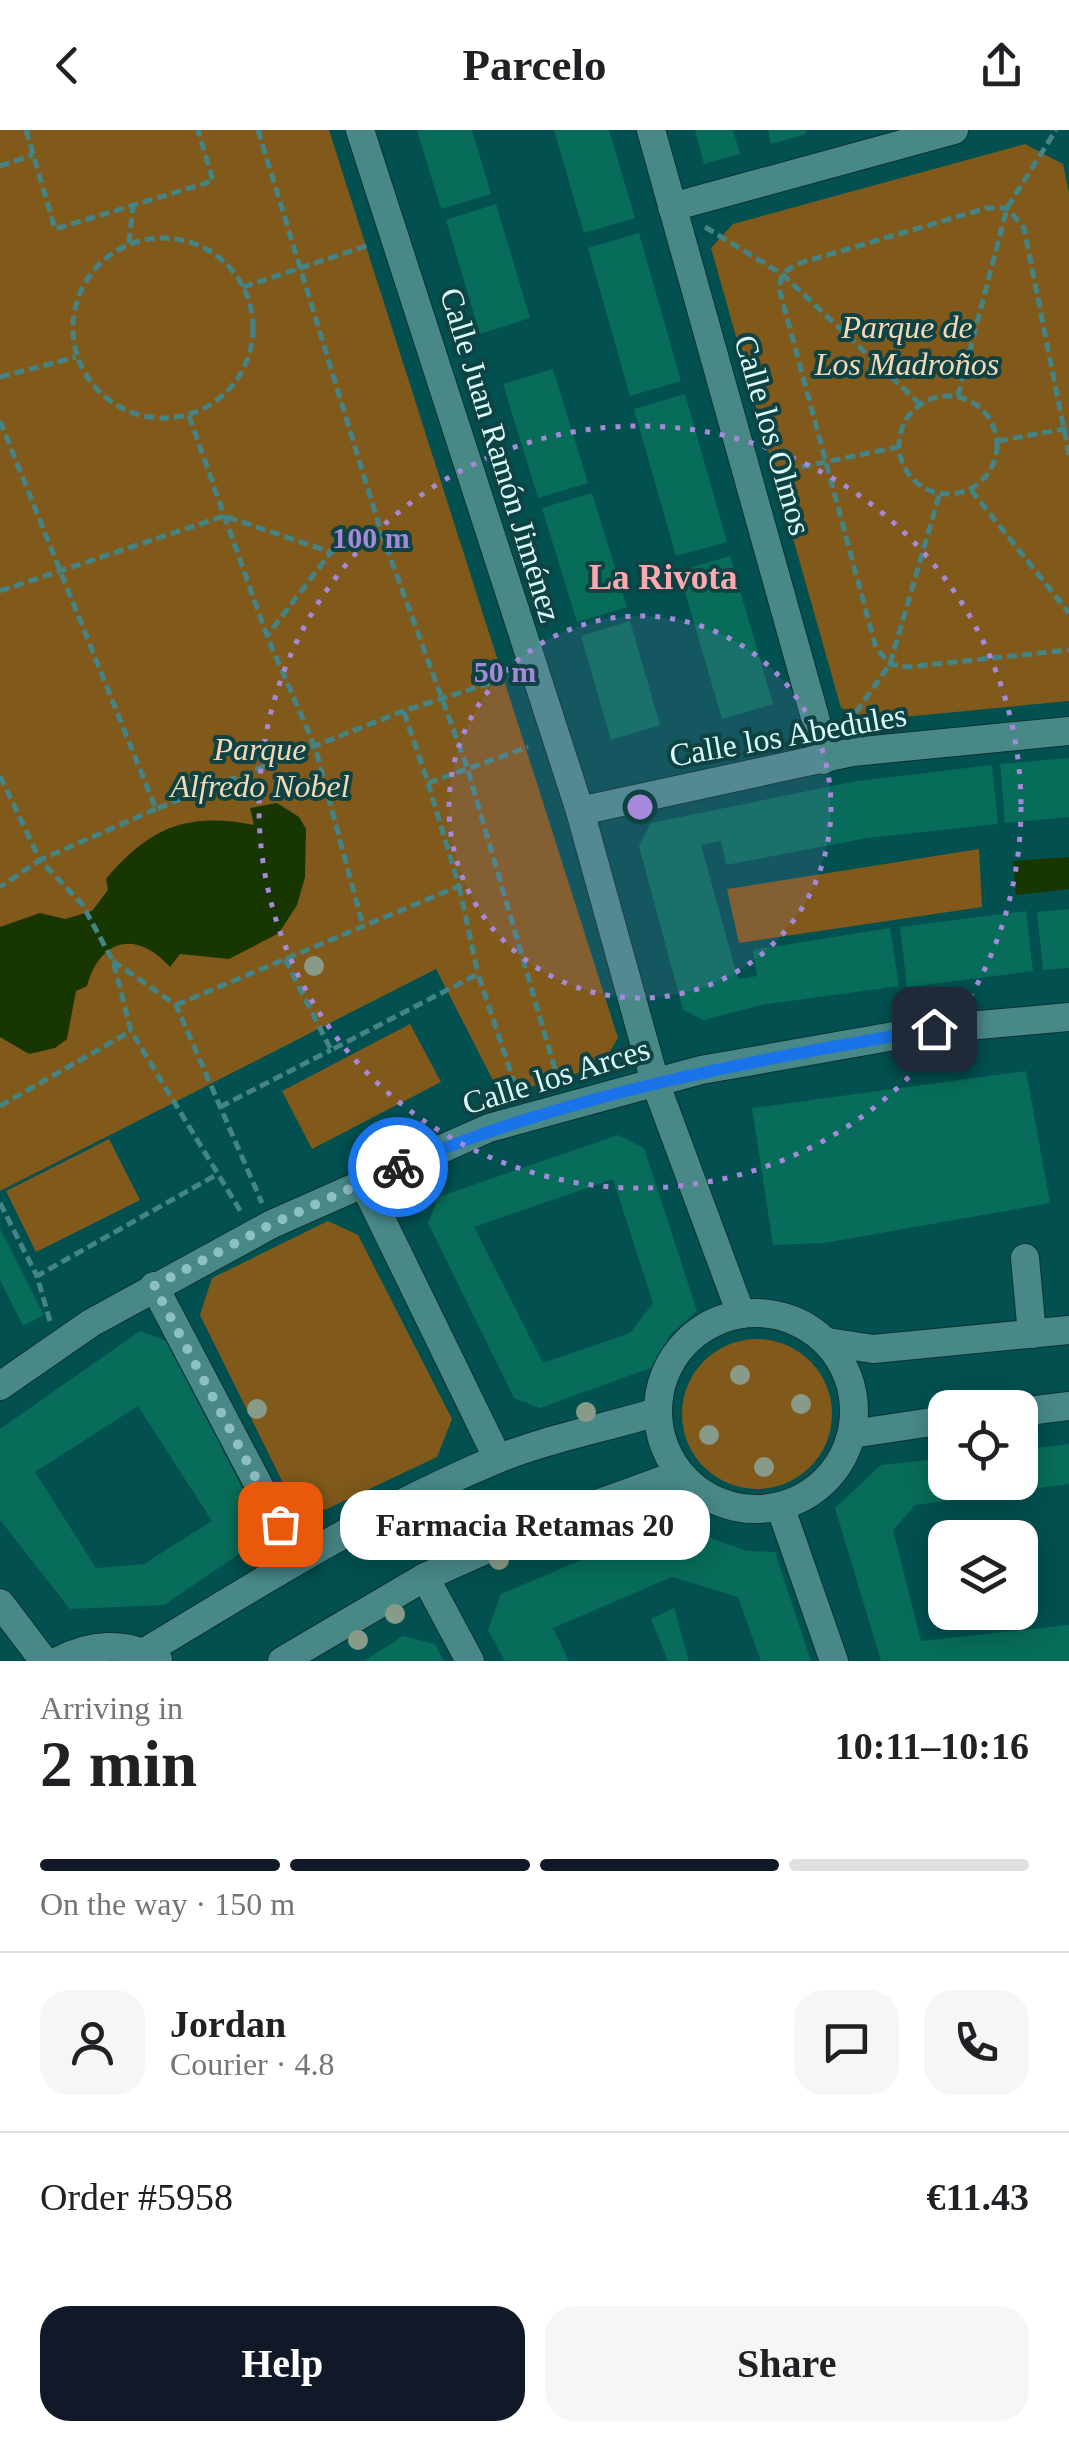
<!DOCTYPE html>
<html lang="en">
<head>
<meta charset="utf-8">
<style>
  :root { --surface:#fff; --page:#f6f6f6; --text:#202124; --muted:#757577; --line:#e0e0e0; --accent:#111827 }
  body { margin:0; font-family:Georgia,serif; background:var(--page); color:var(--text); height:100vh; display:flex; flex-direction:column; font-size:38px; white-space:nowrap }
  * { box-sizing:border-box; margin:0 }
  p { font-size:32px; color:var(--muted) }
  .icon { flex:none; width:55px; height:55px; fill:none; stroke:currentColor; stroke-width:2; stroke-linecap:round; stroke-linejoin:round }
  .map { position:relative; height:1531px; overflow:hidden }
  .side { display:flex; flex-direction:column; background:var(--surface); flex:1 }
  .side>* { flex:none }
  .tools { position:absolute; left:928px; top:1260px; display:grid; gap:20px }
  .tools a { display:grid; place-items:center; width:110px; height:110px; border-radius:20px; background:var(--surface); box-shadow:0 5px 25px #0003; font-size:50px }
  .pin { position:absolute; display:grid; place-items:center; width:85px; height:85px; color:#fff; margin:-42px; border-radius:20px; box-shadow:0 5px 15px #0006 }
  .courier { position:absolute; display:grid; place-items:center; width:100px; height:100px; margin:-50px; border:8px solid #1a73e8; border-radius:50%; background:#fff; color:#222; box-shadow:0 2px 12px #0007 }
  .bubble { position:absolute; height:70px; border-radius:30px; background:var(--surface); box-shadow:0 5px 25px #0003; font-size:32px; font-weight:600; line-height:70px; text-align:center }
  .summary em { font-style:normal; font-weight:600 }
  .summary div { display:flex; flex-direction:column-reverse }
  .summary { display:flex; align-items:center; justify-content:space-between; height:170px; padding:0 40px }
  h1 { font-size:65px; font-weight:600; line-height:75px }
  .bar { display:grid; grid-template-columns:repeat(4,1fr); gap:15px 10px; align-content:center; height:120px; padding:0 40px }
  .bar i { height:12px; border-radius:8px; background:var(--line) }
  .bar .current { background:var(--accent) }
  .bar p { grid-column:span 4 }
  .line { display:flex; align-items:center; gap:25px; padding:0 40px; border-top:2px solid var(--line) }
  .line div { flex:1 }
  .round { display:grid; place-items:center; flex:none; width:105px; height:105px; border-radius:30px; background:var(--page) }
  .cta { display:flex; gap:20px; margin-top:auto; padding:20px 40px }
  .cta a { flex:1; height:115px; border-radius:30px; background:var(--accent); color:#fff; font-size:40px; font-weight:600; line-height:115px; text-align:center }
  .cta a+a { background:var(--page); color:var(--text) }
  header { display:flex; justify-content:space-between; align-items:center; height:130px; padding:0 40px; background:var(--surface); font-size:45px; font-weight:600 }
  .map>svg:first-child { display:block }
  .green { fill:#80591b }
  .water { fill:#183600 }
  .building { fill:#076d5a; fill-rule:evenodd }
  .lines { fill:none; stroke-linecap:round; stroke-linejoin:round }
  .minor-casing { stroke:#0f3232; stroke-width:30 }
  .path { stroke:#448484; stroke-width:5; stroke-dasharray:10 5; stroke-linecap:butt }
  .minor { stroke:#488988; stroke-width:28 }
  .tree { fill:#889b88 }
  .done { stroke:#8fbfbf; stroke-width:10; stroke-dasharray:0 18 }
  .route { stroke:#1a73e8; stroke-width:12 }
  .ring { fill:none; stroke:#a689da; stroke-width:5; stroke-dasharray:5 10 }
  .labels { text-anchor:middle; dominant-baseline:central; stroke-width:8; stroke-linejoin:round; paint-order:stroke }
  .park-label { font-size:32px; font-style:italic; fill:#f5d9b6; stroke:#0f4343 }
  .street-label { font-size:32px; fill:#dbfbfb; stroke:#0f4343 }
  .neighbourhood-label { font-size:35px; font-weight:bold; fill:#fea9af; stroke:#0f4343 }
  .centre { fill:#a689da; stroke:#0f4343; stroke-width:5 }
  .ring-label { font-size:30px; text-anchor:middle; font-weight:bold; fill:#a689da; stroke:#0f4343; stroke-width:8; stroke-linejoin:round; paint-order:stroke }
</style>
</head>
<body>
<header><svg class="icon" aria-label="back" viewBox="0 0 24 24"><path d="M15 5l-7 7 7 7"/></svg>Parcelo<svg class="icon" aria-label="share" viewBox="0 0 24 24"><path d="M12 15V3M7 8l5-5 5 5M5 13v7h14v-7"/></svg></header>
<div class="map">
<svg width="1069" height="1531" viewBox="0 0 1069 1531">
  <rect width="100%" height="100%" fill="#025050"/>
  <g class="green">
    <path d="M0,0H329L618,908L601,936L501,966L436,839L0,1061Z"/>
    <path d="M1025,14L1063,34L1069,63V571L872,590L841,578L711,118L733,94Z"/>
    <path d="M979,719L982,777L739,813L727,759Z"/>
    <path d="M410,894L441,952L312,1019L282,961Z"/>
    <path d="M109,1009L140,1070L36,1122L6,1061Z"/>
    <path d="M328,1091L358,1105L452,1289L437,1327L325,1380L289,1365L200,1185L212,1148Z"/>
    <circle cx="757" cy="1284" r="75"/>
  </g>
  <g class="water">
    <path d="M277,673L299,687L306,699L305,747L297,775L279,803L229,829L180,824L170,837C136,799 100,809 87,856L76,861L67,909L55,918L29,924L0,907V797L40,783L65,789L92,781L108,760L106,749C150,697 187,682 254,695L250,678Z"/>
    <path d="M1069,727V759L1016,765L1013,731Z"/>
  </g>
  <g class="building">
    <path d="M417,0H472L491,64L441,79Z"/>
    <path d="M554,0H609L635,88L584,103Z"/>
    <path d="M695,0H733L740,24L704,34Z"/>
    <path d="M768,0H805L806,4L771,14Z"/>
    <path d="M496,74L530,188L480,204L446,90Z"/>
    <path d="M639,103L681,251L630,266L588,118Z"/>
    <path d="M553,239L588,353L538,368L503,254Z"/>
    <path d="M685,264L727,412L676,426L634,279Z"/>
    <path d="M592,363L627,477L577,492L542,378Z"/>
    <path d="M730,426L773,574L722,589L679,441Z"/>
    <path d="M630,491L660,595L611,610L581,506Z"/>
    <path d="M1069,628V687L1005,693L1000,634Z"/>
    <path d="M992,635L998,694L867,708L726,735L721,711L701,715L738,849L757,846L753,820L890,798L899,856L761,875L704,890L683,880L639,716L651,693L857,651Z"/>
    <path d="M1069,779V838L1043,840L1037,782Z"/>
    <path d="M1026,781L1033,841L907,857L900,797Z"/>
    <path d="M1026,941L1050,1073L824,1113L773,1115L752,978Z"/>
    <path d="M618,1005L644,1018L697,1181L670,1205L653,1237L540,1278L514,1268L428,1093L438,1067ZM613,1049L653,1173L630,1203L543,1233L474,1097Z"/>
    <path d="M0,1099L44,1185L23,1196L0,1150Z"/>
    <path d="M140,1201L166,1211L257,1386L248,1418L164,1475L70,1479L0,1390V1299ZM138,1276L212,1391L144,1434L96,1438L35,1342Z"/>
    <path d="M1069,1314V1354L915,1375L893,1400L921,1511L1069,1495V1531H881L835,1378L881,1335L945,1328V1352H1020V1320Z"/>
    <path d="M684,1387L713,1409L747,1421L775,1422L811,1531H761L738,1467L672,1447L553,1498L569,1531H505L488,1500L501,1464Z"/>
    <path d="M674,1478L689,1531H668L651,1489Z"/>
    <path d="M403,1506L435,1514L444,1531H364Z"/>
  </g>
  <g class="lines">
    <defs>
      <g id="minor">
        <path d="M360,0L580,681L655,952L741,1184"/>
        <path d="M651,0L818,598L823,630"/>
        <path d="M672,77L954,0"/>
        <path d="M580,681L852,622L1069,601"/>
        <path d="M363,1052L498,1329"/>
        <path d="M1025,1128L1032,1204"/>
        <path d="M154,1156L297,1428"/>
        <circle cx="756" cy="1281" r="98"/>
        <path d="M828,1212L873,1219L1069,1200"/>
        <path d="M0,1256L91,1193L272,1094L489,998L701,940L934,899L1069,887"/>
        <path d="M1020,1282L1069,1276"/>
        <path d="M852,1304L945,1290"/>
        <path d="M780,1376L834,1531"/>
        <path d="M425,1447L470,1531"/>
        <path d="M0,1473L44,1531"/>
        <path d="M145,1522C259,1453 371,1382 495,1330C546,1309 604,1298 657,1282"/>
        <path d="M58,1531C90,1514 125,1511 158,1530"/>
        <path d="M282,1531L425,1447L550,1391L680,1344"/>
      </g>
    </defs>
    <use href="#minor" class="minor-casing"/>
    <g class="path">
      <path d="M26,0L55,99L213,51L198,0"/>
      <path d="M258,0L381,402L467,637L559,953"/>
      <path d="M0,36L33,25"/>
      <path d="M705,97L782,144L920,274"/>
      <circle cx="163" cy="198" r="90"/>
      <path d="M129,113L133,76"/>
      <path d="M243,157L369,115"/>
      <path d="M0,247L76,227"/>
      <path d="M958,266L1007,78L1056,0"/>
      <circle cx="948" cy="315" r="49"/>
      <path d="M189,286L267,506L315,617L363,796"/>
      <path d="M0,291L156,679L403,581L506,548"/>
      <path d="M998,311L1069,298"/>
      <path d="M1069,325L1024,98L1007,78H987L797,134L782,144L779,158L876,518L890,534L907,537L1069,520"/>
      <path d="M772,343L898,317"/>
      <path d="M971,360L1069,483"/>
      <path d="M331,422L381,402"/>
      <path d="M0,461L224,386L331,422L267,506"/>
      <path d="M404,582L428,653L528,617"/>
      <path d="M847,595L890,534L939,366"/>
      <path d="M0,646L40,730L0,757"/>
      <path d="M156,679L40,730L82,774L113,831L131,901L241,1082"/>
      <path d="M459,756L478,844"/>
      <path d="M285,829L331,920L478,844L518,964"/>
      <path d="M113,831L176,875L262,1073"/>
      <path d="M176,875L459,756L428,653"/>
      <path d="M0,976L131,901"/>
      <path d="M220,977L331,920"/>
      <path d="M0,1073L37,1146"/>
      <path d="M50,1191L37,1146L216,1045"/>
    </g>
    <use href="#minor" class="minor"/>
  </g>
  <g class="tree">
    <circle cx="314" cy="836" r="10"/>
    <circle cx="740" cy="1245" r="10"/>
    <circle cx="801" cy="1274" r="10"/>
    <circle cx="257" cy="1279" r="10"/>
    <circle cx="586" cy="1282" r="10"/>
    <circle cx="709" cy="1305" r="10"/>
    <circle cx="764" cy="1337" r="10"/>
    <circle cx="623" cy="1384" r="10"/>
    <circle cx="499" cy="1430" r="10"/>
    <circle cx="395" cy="1484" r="10"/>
    <circle cx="358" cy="1510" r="10"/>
  </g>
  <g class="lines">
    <path class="done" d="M280,1394L154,1156L272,1094L398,1037"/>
    <path class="route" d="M398,1037C570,963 750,931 934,899"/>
  </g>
  <circle cx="640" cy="677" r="191" fill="#a689da" fill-opacity=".12"/>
  <g class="ring">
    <circle cx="640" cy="677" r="191"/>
    <circle cx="640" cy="677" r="381"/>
  </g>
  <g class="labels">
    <g class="park-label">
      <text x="907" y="197">Parque de<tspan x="907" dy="37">Los Madroños</tspan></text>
      <text x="260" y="619">Parque<tspan x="260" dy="37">Alfredo Nobel</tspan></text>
    </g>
    <g class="street-label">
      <text transform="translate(773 305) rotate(74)">Calle los Olmos</text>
      <text transform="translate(501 325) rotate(73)">Calle Juan Ramón Jiménez</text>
      <text transform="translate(788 605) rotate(-10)">Calle los Abedules</text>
      <text transform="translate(556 946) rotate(-17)">Calle los Arces</text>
    </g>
    <g class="neighbourhood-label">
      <text x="663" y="447">La Rivota</text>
    </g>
  </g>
  <circle cx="640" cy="677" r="15" class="centre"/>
  <g class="ring-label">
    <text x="371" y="418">100 m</text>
    <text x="505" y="552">50 m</text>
  </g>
</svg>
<div class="tools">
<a><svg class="icon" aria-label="locate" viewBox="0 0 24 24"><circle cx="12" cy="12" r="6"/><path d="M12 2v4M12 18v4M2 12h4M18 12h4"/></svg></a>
<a><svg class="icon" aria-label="layers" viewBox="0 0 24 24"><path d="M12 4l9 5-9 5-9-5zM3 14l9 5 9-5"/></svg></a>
</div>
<div class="pin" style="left:280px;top:1394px;background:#ea580c"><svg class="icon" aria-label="bag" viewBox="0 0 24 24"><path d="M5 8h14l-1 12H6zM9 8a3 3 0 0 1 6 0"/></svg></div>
<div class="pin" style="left:934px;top:899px;background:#1f2937"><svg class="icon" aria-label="home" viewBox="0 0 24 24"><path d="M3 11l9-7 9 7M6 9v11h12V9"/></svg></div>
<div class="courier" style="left:398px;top:1037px"><svg class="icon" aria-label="bike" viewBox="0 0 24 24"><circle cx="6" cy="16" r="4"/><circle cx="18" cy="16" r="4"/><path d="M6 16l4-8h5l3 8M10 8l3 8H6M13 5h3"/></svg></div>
<div class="bubble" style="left:340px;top:1360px;width:370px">Farmacia Retamas 20</div>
</div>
<section class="side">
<div class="summary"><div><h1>2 min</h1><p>Arriving in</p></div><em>10:11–10:16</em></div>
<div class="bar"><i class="current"></i><i class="current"></i><i class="current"></i><i></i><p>On the way · 150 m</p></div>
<div class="line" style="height:180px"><a class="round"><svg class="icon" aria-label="person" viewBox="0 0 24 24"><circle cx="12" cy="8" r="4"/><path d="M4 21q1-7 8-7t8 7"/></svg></a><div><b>Jordan</b><p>Courier · 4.8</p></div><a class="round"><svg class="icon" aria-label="chat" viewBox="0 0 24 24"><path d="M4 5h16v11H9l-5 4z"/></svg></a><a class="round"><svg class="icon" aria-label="phone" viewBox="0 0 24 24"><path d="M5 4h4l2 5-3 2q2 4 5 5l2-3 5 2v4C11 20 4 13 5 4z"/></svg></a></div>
<div class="line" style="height:130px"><div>Order #5958</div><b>€11.43</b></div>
<div class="cta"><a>Help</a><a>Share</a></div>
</section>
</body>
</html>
